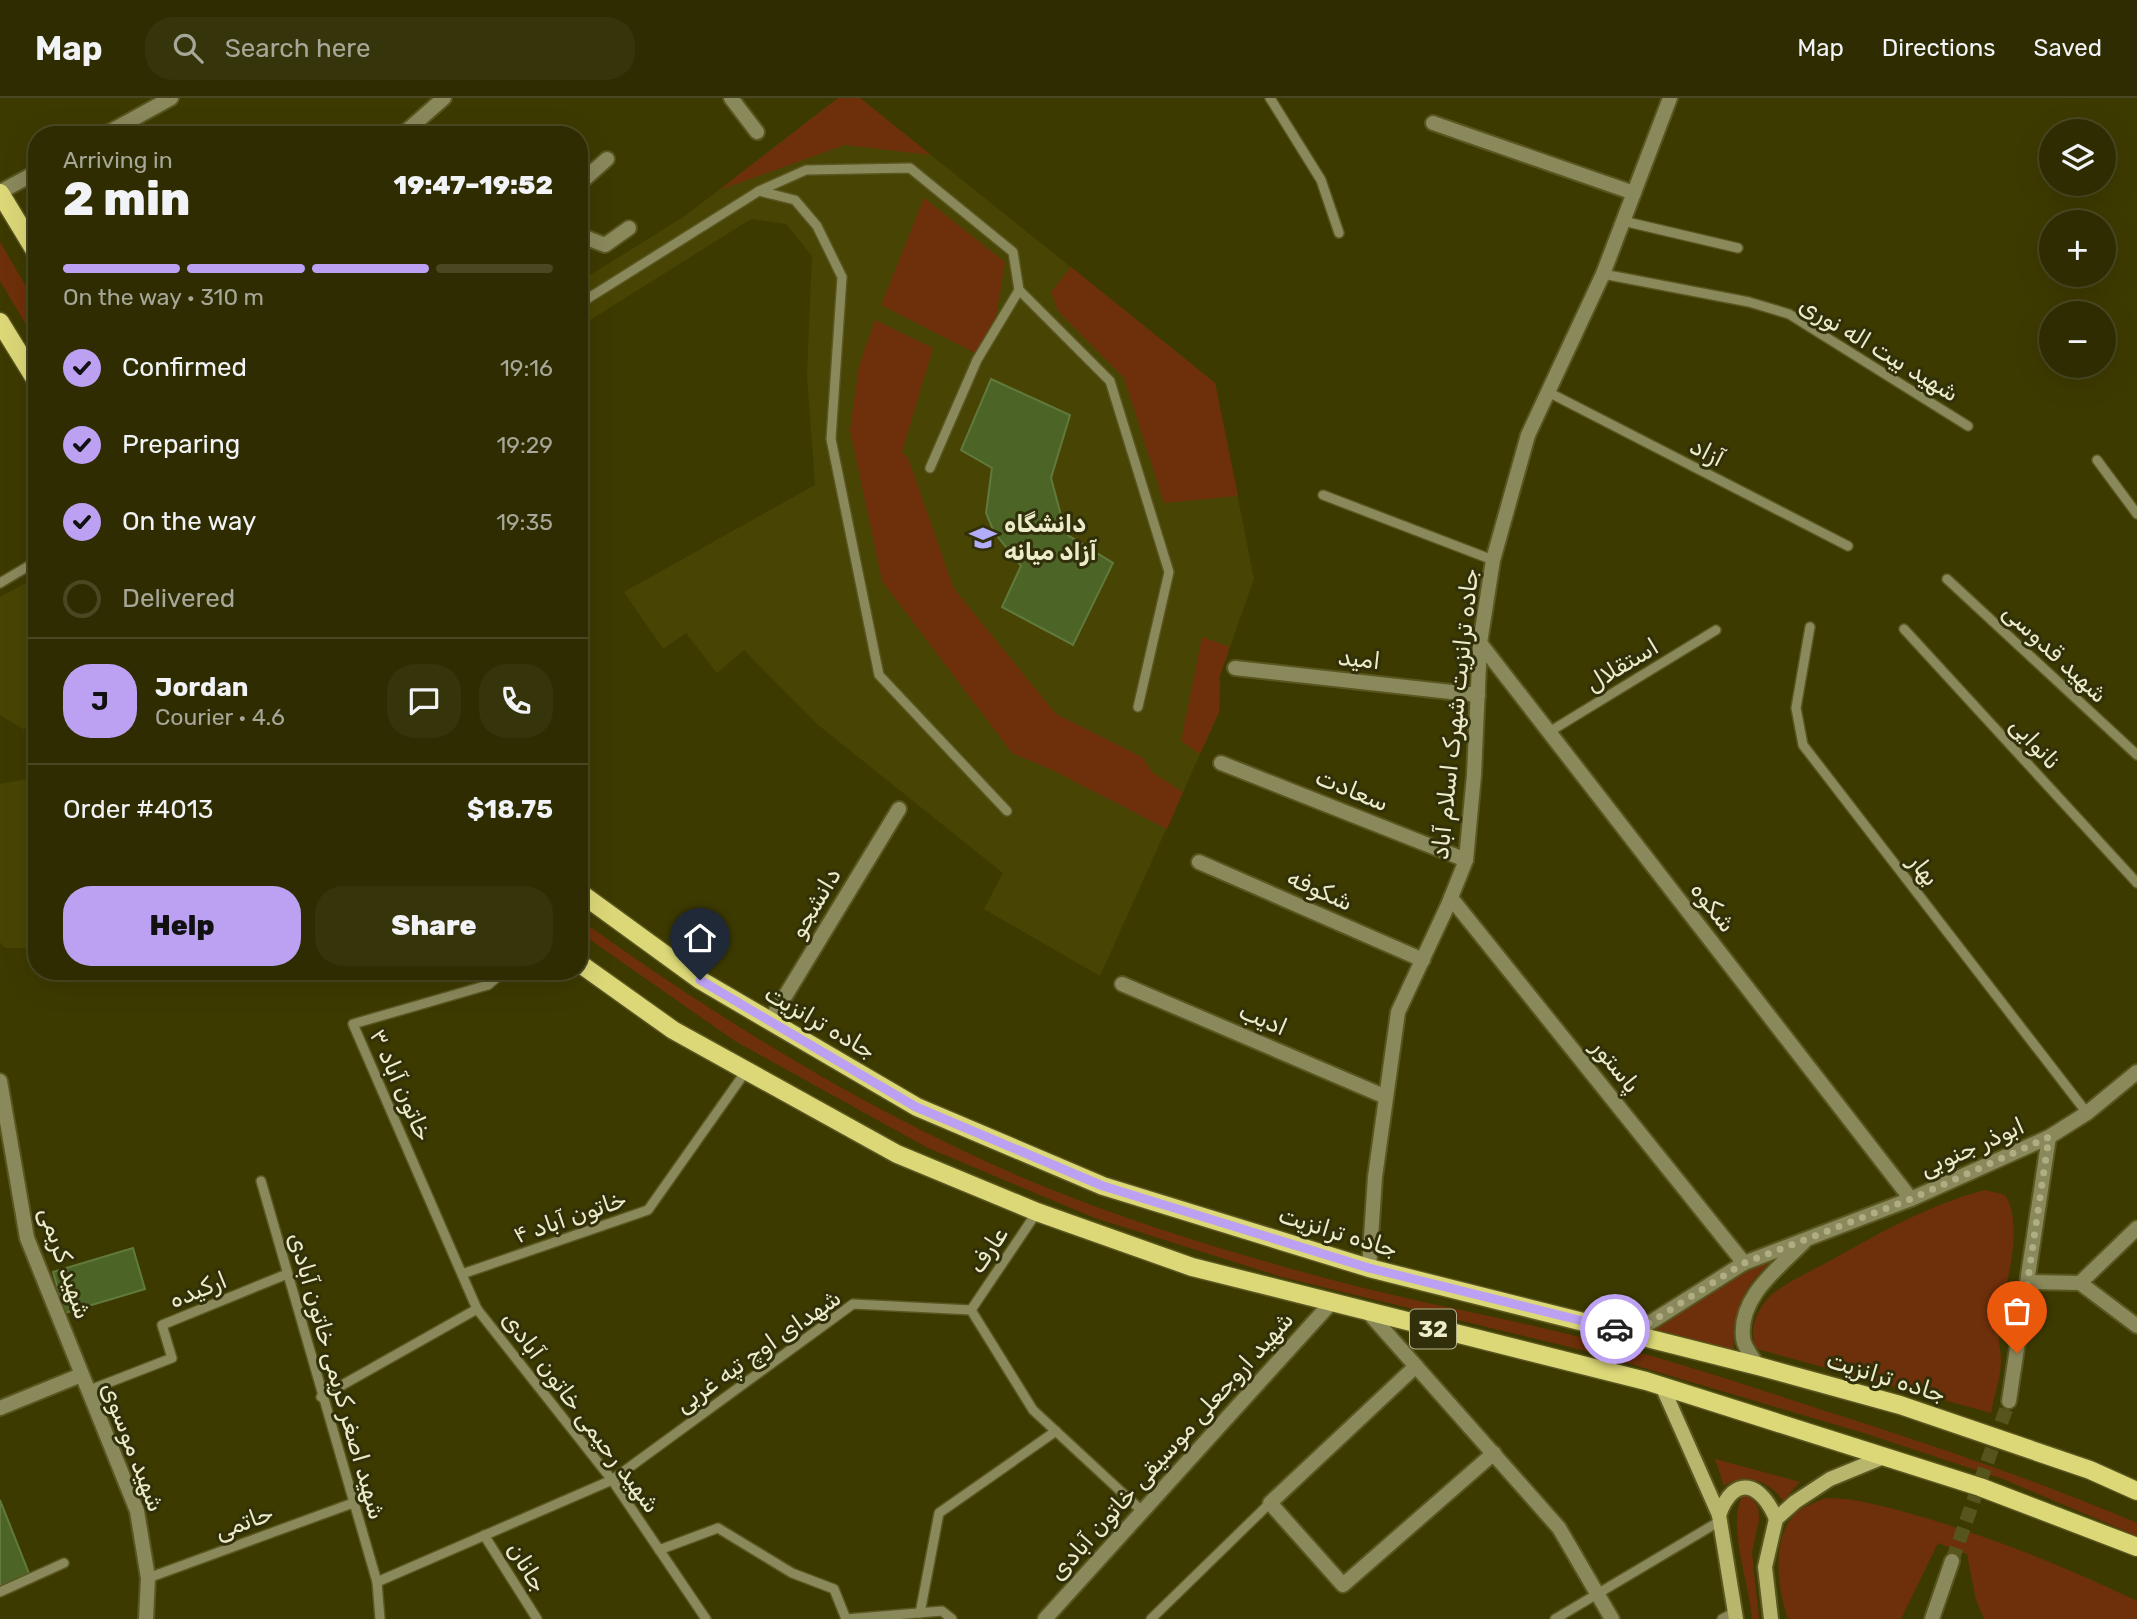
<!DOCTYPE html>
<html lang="en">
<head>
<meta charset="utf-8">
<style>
  :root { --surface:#2e2c00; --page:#36340a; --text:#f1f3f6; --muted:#a7a799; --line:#494822; --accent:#bca0f2 }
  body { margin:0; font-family:Rubik,"Noto Sans Arabic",sans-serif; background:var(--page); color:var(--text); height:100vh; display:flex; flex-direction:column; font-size:26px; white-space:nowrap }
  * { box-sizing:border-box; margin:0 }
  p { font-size:23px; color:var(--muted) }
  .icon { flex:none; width:38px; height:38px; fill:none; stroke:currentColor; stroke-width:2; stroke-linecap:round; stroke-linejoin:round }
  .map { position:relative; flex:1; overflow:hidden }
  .panel { position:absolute; left:28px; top:28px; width:560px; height:854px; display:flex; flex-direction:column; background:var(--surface); border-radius:28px; box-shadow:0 7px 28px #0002,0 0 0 2px var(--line) }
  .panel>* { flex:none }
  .controls { position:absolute; left:2039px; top:21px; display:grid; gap:14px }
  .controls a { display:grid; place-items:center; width:77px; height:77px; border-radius:50%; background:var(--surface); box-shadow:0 7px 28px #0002,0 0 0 2px var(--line); font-size:35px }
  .pin { position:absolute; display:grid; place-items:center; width:60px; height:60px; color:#fff; margin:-72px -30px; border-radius:50% 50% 50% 0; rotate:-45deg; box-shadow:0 0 7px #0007 }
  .pin .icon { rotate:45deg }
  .courier { position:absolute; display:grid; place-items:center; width:70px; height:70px; margin:-35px; border:5px solid #bca0f2; border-radius:50%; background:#fff; color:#222; box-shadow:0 2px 9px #0007 }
  .overview em { font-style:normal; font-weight:800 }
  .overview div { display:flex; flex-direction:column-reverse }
  .overview { display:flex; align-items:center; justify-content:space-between; height:119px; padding:0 35px }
  h1 { font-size:46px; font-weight:800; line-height:52px }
  .bar { display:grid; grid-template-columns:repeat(4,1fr); gap:10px 7px; align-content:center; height:84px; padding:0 35px }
  .bar i { height:9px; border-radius:5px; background:var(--line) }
  .bar .current { background:var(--accent) }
  .bar p { grid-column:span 4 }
  .line { display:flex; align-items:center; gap:18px; padding:0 35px; border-top:2px solid var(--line) }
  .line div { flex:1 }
  .round { display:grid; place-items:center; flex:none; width:74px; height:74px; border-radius:28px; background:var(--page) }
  ol { padding:0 35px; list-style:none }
  li { display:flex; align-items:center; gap:21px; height:77px }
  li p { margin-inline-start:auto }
  li .icon { padding:7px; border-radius:50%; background:var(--accent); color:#111; stroke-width:4 }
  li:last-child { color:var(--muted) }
  li i { width:38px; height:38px; border:4px solid var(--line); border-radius:50% }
  .cta { display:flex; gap:14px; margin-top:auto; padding:14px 35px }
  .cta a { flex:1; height:80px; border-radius:28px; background:var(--accent); color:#111; font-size:28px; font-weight:800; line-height:80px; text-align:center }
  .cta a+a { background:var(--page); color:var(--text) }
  header { display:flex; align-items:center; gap:42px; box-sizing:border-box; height:98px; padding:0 35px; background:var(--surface); border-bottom:2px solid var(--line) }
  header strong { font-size:33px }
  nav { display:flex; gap:38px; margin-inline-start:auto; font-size:24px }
  .search { width:490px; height:63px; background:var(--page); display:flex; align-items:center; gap:18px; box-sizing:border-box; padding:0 24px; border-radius:28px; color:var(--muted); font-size:26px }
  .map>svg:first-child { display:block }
  .built { fill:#484504 }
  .green { fill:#6e300a }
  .building { fill:#4d6427; stroke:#61793c; stroke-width:2 }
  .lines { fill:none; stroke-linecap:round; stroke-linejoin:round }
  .tertiary-tunnel { stroke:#57551e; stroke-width:14; stroke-dasharray:14 7; stroke-linecap:butt }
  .service-casing { stroke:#595620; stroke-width:12 }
  .minor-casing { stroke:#595620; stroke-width:18 }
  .tertiary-casing { stroke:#595620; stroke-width:18 }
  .secondary-casing { stroke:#595620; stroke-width:18 }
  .primary-casing { stroke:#595620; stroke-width:21 }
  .service { stroke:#8a895c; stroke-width:9 }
  .minor { stroke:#8a895c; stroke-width:14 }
  .tertiary { stroke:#8a895c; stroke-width:14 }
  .secondary { stroke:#b8b56c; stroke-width:14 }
  .primary { stroke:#dcd878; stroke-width:18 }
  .done { stroke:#afae83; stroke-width:7; stroke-dasharray:0 12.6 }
  .route { stroke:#bca0f2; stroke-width:9 }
  .labels { text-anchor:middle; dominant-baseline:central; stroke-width:6; stroke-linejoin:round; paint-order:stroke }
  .shield { fill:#31300a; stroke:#b5b490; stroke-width:2 }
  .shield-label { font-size:23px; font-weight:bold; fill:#edecca }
  .street-label { font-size:24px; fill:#edecca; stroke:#31300a }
  .poi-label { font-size:24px; font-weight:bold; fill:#edecca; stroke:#31300a; text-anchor:start }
</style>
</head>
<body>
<header>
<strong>Map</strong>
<div class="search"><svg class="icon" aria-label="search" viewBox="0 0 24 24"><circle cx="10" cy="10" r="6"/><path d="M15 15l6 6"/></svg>Search here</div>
<nav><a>Map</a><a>Directions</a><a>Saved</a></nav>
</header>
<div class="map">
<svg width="2137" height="1521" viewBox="0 0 2137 1521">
  <rect width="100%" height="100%" fill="#3d3a00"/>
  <g class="built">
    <path d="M838,0H860L1215,285L1254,481L1220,577L1219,614L1100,878L984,811L1003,775L817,626L744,552L717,575L686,535L663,551L624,494L815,387L807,277L812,158L786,126L751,121L579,229V184L685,118Z"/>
    <path d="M37,479V627L23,631L0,617V499Z"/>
    <path d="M37,679V850H5L0,844V686Z"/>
  </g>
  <g class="green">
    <path d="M838,0H860L931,57L845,47L719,92Z"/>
    <path d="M924,100L1005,164L996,219L975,255L881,207Z"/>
    <path d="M0,144L37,207V245L0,183Z"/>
    <path d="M1071,169L1215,285L1238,398L1164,405L1124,280L1058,213L1051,194Z"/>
    <path d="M875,222L933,250L902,354L908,360L954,491L1056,616L1142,659L1153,675L1183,694L1167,731L1050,671L1012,655L882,483L850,332L859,268Z"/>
    <path d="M1202,539L1230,549L1220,577L1219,614L1200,656L1181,643Z"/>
    <path d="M579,821C723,924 876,1019 1040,1087C1130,1124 1226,1153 1321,1179C1408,1203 1497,1218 1584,1240C1664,1260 1741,1285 1819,1311C1927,1345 2033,1381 2137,1425V1438L2003,1381L1867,1336L1590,1254L1282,1179L1095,1120L928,1050L735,943L579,834Z"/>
    <path d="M1985,1092L2005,1097C2026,1129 2003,1192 1999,1229C1997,1240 2001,1251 2001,1262C2001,1279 1994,1298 1991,1315L1757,1251C1746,1233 1759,1206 1775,1194C1793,1181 1815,1171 1835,1160C1883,1133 1931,1106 1985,1092Z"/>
    <path d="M1776,1160C1745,1184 1731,1214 1734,1252L1653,1231L1759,1165Z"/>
    <path d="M1715,1361L1800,1384L1783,1403C1770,1383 1744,1373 1724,1388Z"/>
    <path d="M1743,1397H1750L1758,1409L1759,1421L1752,1455L1759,1521H1752C1750,1488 1726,1424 1743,1397Z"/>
    <path d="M1826,1400C1860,1400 1893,1411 1926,1420C1999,1442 2068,1470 2137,1503V1521H1984L1976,1502L1967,1456L1938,1445L1901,1521H1788C1778,1491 1770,1440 1796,1415C1804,1408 1816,1404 1826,1400Z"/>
  </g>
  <g class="building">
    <path d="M991,281L1070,317L1051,380L1066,436L1113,465L1073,547L1002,509L1021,468L994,434L986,415L992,370L961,352Z"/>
    <path d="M133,1150L145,1191L65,1215L53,1174Z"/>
    <path d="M0,1402L30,1478L0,1492Z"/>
  </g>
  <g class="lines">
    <path class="tertiary-tunnel" d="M1952,1463L2009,1303"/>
    <defs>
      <g id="service">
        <path d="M1270,0L1321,82L1339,135"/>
        <path d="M759,93L795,102L817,128L842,179L831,341L879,577L1007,713"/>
        <path d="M1623,123L1738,150"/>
        <path d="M1603,176L1749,204L1789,216L1968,328"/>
        <path d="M579,206L759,93L806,72L910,70L1013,154L1019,192L1110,283L1169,474L1138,609"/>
        <path d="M1548,294L1848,448"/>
        <path d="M2097,362L2137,416"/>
        <path d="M930,370L977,262L1019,192"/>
        <path d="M1323,397L1493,462"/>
        <path d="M1947,481L2137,657"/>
        <path d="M0,485L37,463"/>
        <path d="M1810,529L1796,610L1803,647L2087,1015"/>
        <path d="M1904,531L2137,785"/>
        <path d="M1549,634L1716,532"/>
        <path d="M261,1083L377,1484"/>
        <path d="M462,1176L648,1112L746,973"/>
        <path d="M477,1211L353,926L488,887L504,873"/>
        <path d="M971,1212L1037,1114"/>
        <path d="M87,1293L172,1260L162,1227L287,1176"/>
        <path d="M321,1299L477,1211L612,1382L706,1521"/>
        <path d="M484,1437L537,1521"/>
        <path d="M659,1452L718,1430L792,1475L834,1491L846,1521L942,1513L952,1521"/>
        <path d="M148,1480L353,1405"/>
        <path d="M0,1494L64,1465"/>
        <path d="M920,1515L939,1415L1056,1333"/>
        <path d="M380,1521L377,1484L612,1382L853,1206L971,1212L1033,1312L1142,1413"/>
        <path d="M1151,1521L1270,1405"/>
        <path d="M1555,1521L1720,1423"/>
        <path d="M1722,1521L1735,1514"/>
      </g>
      <g id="minor">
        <path d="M731,0L757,34"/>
        <path d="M1433,25L1634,95"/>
        <path d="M104,37L171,0"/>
        <path d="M579,86L607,61"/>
        <path d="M0,94L37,74"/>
        <path d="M579,137L605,147L629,130"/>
        <path d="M1480,545L1911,1101"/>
        <path d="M1235,570L1478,597"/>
        <path d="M1221,665L1466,762"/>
        <path d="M1199,764L1423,862"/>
        <path d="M1451,800L1744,1165"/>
        <path d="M1122,886L1386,999"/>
        <path d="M770,923L899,711"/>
        <path d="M0,983L27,1140L137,1413L148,1480L146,1521"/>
        <path d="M1369,1170L1375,1079L1398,914L1448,807L1466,762L1474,677L1480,545L1493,462L1528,337L1603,176L1670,0"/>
        <path d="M2029,1184L2080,1185L2137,1130"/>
        <path d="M2080,1185L2137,1228"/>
        <path d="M1368,1214L1559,1430L1612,1521"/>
        <path d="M1416,1268L1270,1405L1343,1487L1494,1355"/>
        <path d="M0,1310L81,1277"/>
        <path d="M1045,1521L1331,1205"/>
      </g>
      <g id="tertiary">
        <path d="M402,37L444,0"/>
        <path d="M1632,1236L1744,1165L1911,1101L2049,1039L2087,1015L2137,974"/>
        <path d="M1758,1268C1753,1260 1743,1248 1743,1239C1739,1198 1779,1170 1804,1144"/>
        <path d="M2009,1303L2049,1039"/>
        <path d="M1932,1521L1952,1463"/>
      </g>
      <g id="secondary">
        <path d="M1662,1288L1719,1417L1736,1521"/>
        <path d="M1719,1417C1735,1374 1762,1386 1776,1421"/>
        <path d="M1771,1521L1765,1469L1776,1421L1795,1404L1830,1381L1886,1358"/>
      </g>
      <g id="primary">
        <path d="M0,95L37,156"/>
        <path d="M0,224L37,284"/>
        <path d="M579,794L700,882L917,1009L1103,1088L1369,1170L1758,1268L1900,1307L2090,1372L2137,1393"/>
        <path d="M579,865L673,932L897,1056L1037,1114L1192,1169L1646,1283L1980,1389L2137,1449"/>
      </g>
    </defs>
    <use href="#service" class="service-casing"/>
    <use href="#minor" class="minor-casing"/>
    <use href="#tertiary" class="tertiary-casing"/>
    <use href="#secondary" class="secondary-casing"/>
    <use href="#primary" class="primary-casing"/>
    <use href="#service" class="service"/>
    <use href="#minor" class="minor"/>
    <use href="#tertiary" class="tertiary"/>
    <use href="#secondary" class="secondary"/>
    <use href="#primary" class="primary"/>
  </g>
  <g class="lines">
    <path class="done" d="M1615,1231L1632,1236L1744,1165L1911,1101L2049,1039L2017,1255"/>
    <path class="route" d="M700,882L916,1009L1103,1088L1369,1170L1615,1231"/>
  </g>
  <defs>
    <symbol id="university-bare" viewBox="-9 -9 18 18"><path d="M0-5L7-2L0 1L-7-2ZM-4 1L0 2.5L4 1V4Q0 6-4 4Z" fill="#b2adf9" stroke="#31300a" stroke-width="2.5" paint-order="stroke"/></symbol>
  </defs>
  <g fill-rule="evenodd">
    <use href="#university-bare" x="964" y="421" width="38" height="38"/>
  </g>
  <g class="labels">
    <rect class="shield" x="1410" y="1211.5" width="46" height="39" rx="5"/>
    <g class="shield-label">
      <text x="1433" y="1231">32</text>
    </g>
    <g class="street-label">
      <text transform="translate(1879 251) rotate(31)">شهید بیت اله نوری</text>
      <text transform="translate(1707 354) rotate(27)">آزاد</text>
      <text transform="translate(2055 555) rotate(43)">شهید قدوسی</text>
      <text transform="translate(1359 561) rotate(6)">امید</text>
      <text transform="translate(1622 567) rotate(-31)">استقلال</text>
      <text transform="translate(1455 616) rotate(-84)">جاده ترانزیت شهرک اسلام آباد</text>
      <text transform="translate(2035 645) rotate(47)">نانوایی</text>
      <text transform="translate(1352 692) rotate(22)">سعادت</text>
      <text transform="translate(1924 772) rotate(52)">بهار</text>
      <text transform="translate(1320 792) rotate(24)">شکوفه</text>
      <text transform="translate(815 805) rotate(-59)">دانشجو</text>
      <text transform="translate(1713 809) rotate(52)">شکوه</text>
      <text transform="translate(1263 921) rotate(23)">ادیب</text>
      <text transform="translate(820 924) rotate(30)">جاده ترانزیت</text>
      <text transform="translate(1616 968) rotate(51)">پاستور</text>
      <text transform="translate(401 987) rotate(66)">خاتون آباد ۳</text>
      <text transform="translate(1972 1049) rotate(-24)">ابوذر جنوبی</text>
      <text transform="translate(570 1119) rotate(-19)">خاتون آباد ۴</text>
      <text transform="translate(1338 1134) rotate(17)">جاده ترانزیت</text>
      <text transform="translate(988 1152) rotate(-56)">عارف</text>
      <text transform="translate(65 1165) rotate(71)">شهید کریمی</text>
      <text transform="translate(198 1192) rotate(-22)">ارکیده</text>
      <text transform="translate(758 1253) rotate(-35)">شهدای اوچ تپه غربی</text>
      <text transform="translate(337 1278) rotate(74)">شهید اصغر کریمی خاتون آبادی</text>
      <text transform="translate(1886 1279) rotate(17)">جاده ترانزیت</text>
      <text transform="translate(581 1314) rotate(53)">شهید رحیمی خاتون آبادی</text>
      <text transform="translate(1171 1348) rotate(-48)">شهید اروجعلی موسیقی خاتون آبادی</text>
      <text transform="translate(133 1349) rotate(69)">شهید موسوی</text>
      <text transform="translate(244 1424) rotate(-20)">حاتمی</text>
      <text transform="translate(527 1469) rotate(58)">جانان</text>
    </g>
    <g class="poi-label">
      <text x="1004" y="426">دانشگاه<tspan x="1004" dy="28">آزاد میانه</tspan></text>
    </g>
  </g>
</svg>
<div class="controls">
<a><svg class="icon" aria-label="layers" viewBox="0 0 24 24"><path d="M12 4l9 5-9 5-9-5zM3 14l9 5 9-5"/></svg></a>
<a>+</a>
<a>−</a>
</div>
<div class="pin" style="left:2017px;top:1255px;background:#ea580c"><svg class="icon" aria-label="bag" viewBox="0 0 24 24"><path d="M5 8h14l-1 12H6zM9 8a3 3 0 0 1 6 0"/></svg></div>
<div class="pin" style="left:700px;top:882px;background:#1f2937"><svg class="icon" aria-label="home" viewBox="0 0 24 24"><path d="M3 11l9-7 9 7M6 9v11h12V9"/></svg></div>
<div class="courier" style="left:1615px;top:1231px"><svg class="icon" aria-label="car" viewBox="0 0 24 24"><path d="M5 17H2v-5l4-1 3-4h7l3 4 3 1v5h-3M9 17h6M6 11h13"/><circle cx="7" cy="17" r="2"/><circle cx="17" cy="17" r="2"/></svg></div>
<section class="panel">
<div class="overview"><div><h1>2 min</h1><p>Arriving in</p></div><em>19:47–19:52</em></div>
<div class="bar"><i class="current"></i><i class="current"></i><i class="current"></i><i></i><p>On the way · 310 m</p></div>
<ol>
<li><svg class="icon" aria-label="check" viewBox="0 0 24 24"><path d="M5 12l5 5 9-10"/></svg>Confirmed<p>19:16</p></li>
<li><svg class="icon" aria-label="check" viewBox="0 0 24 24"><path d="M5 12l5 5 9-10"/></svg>Preparing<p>19:29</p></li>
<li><svg class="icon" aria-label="check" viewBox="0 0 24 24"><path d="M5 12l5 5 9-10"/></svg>On the way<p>19:35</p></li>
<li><i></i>Delivered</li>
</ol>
<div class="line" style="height:126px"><b class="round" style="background:var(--accent);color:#111">J</b><div><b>Jordan</b><p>Courier · 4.6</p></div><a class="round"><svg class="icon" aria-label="chat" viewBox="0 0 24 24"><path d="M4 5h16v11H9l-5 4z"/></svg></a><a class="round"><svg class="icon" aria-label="phone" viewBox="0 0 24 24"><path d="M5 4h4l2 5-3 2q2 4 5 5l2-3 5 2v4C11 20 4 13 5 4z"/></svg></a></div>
<div class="line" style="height:91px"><div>Order #4013</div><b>$18.75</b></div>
<div class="cta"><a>Help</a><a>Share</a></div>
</section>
</div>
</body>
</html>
